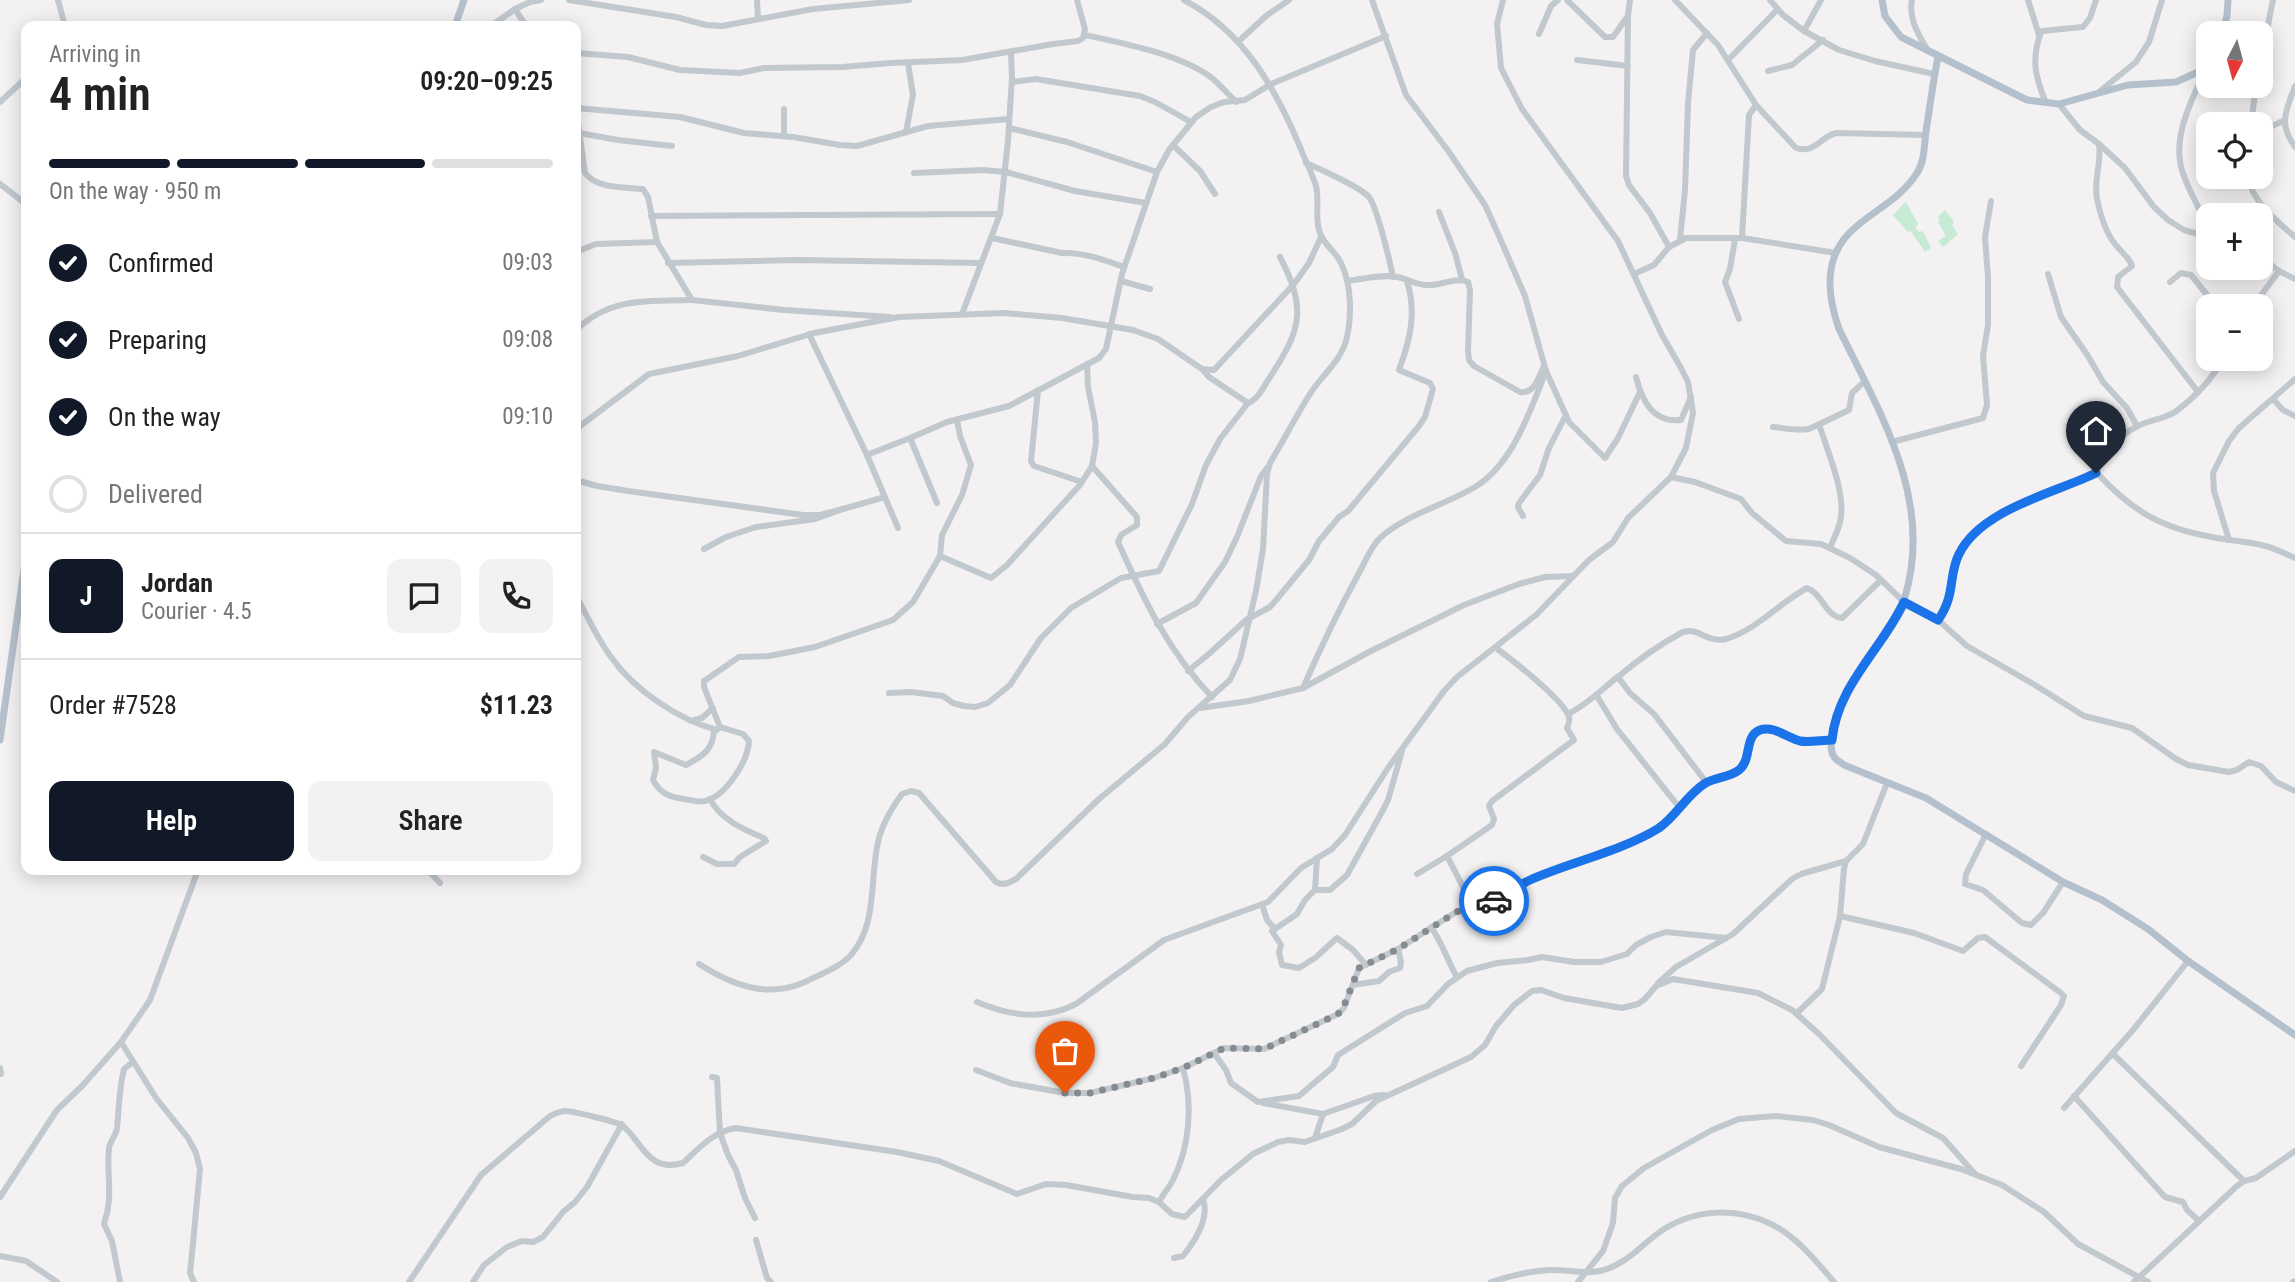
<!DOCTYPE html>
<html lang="en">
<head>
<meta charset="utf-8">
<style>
  :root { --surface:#fff; --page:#f2f2f2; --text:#222; --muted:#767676; --line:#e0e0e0; --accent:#111827 }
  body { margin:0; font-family:"Roboto Condensed",sans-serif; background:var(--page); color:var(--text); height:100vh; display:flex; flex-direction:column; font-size:26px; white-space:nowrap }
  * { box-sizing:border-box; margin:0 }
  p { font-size:23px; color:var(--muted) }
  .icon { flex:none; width:38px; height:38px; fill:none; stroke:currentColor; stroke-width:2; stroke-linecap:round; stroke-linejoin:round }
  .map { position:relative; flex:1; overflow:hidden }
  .side { position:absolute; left:21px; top:21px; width:560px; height:854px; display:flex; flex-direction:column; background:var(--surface); border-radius:14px; box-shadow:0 4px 18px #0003 }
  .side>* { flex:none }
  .needle { width:46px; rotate:186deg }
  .buttons { position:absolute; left:2196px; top:21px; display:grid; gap:14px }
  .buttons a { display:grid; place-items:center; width:77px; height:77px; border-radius:14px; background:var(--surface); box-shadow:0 4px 18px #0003; font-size:35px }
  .pin { position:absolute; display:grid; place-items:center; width:60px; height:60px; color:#fff; margin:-72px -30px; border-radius:50% 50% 50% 0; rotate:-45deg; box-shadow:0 0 7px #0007 }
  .pin .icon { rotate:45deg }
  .courier { position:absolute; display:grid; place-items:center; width:70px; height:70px; margin:-35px; border:5px solid #1a73e8; border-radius:50%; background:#fff; color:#222; box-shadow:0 2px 9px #0007 }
  .overview em { font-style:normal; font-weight:600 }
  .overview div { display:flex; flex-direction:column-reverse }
  .overview { display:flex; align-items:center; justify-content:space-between; height:119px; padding:0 28px }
  h1 { font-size:46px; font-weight:600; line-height:52px }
  .bar { display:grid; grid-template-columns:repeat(4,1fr); gap:10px 7px; align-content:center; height:84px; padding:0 28px }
  .bar i { height:9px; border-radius:5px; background:var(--line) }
  .bar .on { background:var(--accent) }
  .bar p { grid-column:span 4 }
  .line { display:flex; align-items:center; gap:18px; padding:0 28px; border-top:2px solid var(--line) }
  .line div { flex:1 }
  .round { display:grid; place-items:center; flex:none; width:74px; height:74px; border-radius:14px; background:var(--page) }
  ol { padding:0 28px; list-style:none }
  li { display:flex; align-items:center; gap:21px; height:77px }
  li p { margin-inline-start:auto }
  li .icon { padding:7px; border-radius:50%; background:var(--accent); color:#fff; stroke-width:4 }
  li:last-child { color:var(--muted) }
  li i { width:38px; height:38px; border:4px solid var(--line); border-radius:50% }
  .primary-button { display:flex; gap:14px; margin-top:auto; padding:14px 28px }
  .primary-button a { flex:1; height:80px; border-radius:14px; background:var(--accent); color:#fff; font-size:28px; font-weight:600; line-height:80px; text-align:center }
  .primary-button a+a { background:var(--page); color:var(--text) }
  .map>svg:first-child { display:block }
  .green { fill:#c6ead4 }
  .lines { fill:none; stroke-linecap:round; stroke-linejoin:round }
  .minor { stroke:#c1c8ce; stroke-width:6 }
  .major { stroke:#b4c0cc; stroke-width:7 }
  .done { stroke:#868b90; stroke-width:7; stroke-dasharray:0 12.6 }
  .route { stroke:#1a73e8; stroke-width:9 }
</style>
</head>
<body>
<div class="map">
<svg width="2295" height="1282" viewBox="0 0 2295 1282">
  <rect width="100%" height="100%" fill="#f3f1f1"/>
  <g class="green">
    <path d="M1906,202L1918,224L1915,227L1919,232L1923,231L1931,248L1925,252L1910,230L1908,232L1893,215Z"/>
    <path d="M1945,210L1954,222L1952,225L1958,234L1943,247L1938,241L1946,236L1938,222L1940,220L1938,217Z"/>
  </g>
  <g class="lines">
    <g class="minor">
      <path d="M58,0L65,26"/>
      <path d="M569,0L676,17L706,25L722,26L813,9L909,0"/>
      <path d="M757,0L758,19"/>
      <path d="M1372,0L1406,95L1449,152L1485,205L1499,236L1525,296L1546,371L1569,422L1605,458L1618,438L1640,392"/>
      <path d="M1567,0L1605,37H1613L1627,17"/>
      <path d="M1630,0L1628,15L1626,176L1629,185L1650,213L1669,247"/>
      <path d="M1675,0L1718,45L1756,105L1796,148C1815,154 1820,137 1836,133L1926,135"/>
      <path d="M1770,0L1783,15L1804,31L1839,50L1875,61L1934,74"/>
      <path d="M1912,0C1908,19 1919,35 1928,51"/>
      <path d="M2028,0L2039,35"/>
      <path d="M515,9L530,2L541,0"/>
      <path d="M491,26L515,9L526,26"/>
      <path d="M1804,31L1821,0"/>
      <path d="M1539,34L1551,6L1558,0"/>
      <path d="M1085,35C1122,43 1184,55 1213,79C1221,86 1229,95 1236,102"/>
      <path d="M1239,41L1266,16L1289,0"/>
      <path d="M576,53L628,57L680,70L740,73L764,68L842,67L891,63L962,60L1053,44L1078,41L1083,38L1085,29L1077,0"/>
      <path d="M1729,59L1777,10"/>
      <path d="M1577,60L1628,66"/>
      <path d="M2261,60L2273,0"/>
      <path d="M2207,65C2193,99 2169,139 2184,176C2190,193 2200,210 2208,226"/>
      <path d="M1768,71L1792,65L1823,40"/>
      <path d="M1012,82L1036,79L1140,96L1155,102L1191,122"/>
      <path d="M2295,86C2286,111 2278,123 2295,147"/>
      <path d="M2100,91L2136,62L2149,42L2162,0"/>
      <path d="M0,102L26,78"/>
      <path d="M2046,103C2036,79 2031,61 2040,35L2042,31L2083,27L2090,18L2096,0"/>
      <path d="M2059,104L2080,130L2099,144L2125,168L2154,207L2168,220L2184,230L2208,237"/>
      <path d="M576,108L680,117L744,133L793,137L840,145L857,146L928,126L1009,119"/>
      <path d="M576,109L585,173C597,189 624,187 643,189L648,197L657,242L692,300L784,310L890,317"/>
      <path d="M784,109V136"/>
      <path d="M2251,124L2256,86"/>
      <path d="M1009,128L1067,142L1157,172"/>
      <path d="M2261,131L2283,121"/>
      <path d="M906,132L913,95L908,63"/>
      <path d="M579,133L618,140L672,146"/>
      <path d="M2099,144C2102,163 2093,180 2097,199C2100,213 2106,233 2115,244C2121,252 2129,257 2132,266L2118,277L2117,287L2198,392"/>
      <path d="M1173,145L1200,171L1215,194"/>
      <path d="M1306,163C1320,169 1360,187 1369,197C1377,207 1390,262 1393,277"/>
      <path d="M914,173L983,170L1006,172L1075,191L1146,203"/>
      <path d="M2248,177C2252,202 2277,221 2295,237"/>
      <path d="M0,184L26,204"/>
      <path d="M1439,212L1455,253L1462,279"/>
      <path d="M651,216L1000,214"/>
      <path d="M992,238L1062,253C1083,252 1104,260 1124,267"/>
      <path d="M1742,238L1749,115L1756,105"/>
      <path d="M1735,239L1730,269L1725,282L1739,319"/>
      <path d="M1680,240L1685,190L1688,103L1693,50L1707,33"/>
      <path d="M576,252L596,244L657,242"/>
      <path d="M2261,257L2279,271L2295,279"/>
      <path d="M668,263L798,260L981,263"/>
      <path d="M1634,274L1654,265L1669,247L1686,238H1742L1836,253"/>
      <path d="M2048,274L2061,317L2088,356L2103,382L2127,408L2137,426"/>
      <path d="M1121,281L1150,289"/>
      <path d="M1347,281C1363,279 1381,274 1397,277C1409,279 1417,286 1430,285C1442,285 1456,277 1468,282L1470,290L1468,351L1469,360L1474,366L1520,392C1534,394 1538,379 1543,368"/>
      <path d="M2170,282L2181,273L2191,275L2216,306"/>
      <path d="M2253,306L2279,271"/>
      <path d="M962,314L1000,214L1008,141L1012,77L1011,53"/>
      <path d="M576,330C610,297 648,301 692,300"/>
      <path d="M809,334L867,455L910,438"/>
      <path d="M1203,370L1209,377L1248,403C1259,399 1265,384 1272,374C1302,328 1306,307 1280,257"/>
      <path d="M1636,377C1642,401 1653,423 1681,420L1691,397"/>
      <path d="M1038,390L1031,461L1034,466L1082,482"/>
      <path d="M2273,399L2283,410L2295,416"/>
      <path d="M1819,424C1827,451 1847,494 1840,522C1838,531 1833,540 1830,548"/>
      <path d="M1773,427C1784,428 1797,431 1808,429C1813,428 1842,413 1849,410L1852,393L1864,382"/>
      <path d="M576,429L649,374L738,356L814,333L899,317L1005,313L1062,318L1133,330L1158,339L1202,369L1214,370L1294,284L1309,263L1321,237"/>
      <path d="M1892,442L1983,418L1987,405L1983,356L1988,325V277L1985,237L1991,201"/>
      <path d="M867,455L898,528"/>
      <path d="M1092,466L1137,517V525L1121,535L1118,542C1144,600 1168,651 1212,697"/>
      <path d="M2097,473C2132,511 2161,528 2212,537C2229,541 2248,541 2265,546C2275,548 2285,554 2295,558"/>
      <path d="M2097,473C2098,452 2120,435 2138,426C2150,420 2164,419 2175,412C2194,398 2212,379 2223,359"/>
      <path d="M1671,477L1695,482L1741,499L1752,513L1786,541L1821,544L1850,558L1876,575L1904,602L1938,620L1967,646L2035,685L2084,716L2132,728L2176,759L2188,765L2229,772L2237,770L2249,762L2261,766L2276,782L2295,791"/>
      <path d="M576,480L597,486L628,491L803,515H820L843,509L815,519L756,527L726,537L704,549"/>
      <path d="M937,503L910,438L947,422L1009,406L1099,358L1106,349L1122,274L1157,172L1169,150L1196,117L1211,107L1224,102L1245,100L1271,84L1386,36"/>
      <path d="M843,509L885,497"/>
      <path d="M1523,516L1518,507L1519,503L1540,475L1549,448L1566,415"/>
      <path d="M2229,540L2214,491L2213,473L2229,441L2239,428L2295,379"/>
      <path d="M940,556L942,535L962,495L971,465L960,436L957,420"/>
      <path d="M576,596C588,617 597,638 611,657C634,690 679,720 717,730L720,727L704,687V681L739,657L769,656L815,647L893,620L913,602L940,556L991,578L1007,565L1048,520L1080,485L1092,466L1096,443L1095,422L1088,387L1087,364"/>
      <path d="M1938,620C1942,614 1947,608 1949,601C1954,586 1952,568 1959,554C1981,509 2055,493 2097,473"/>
      <path d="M1157,624L1196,603L1225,562L1237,537L1261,476L1267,468"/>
      <path d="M1188,671L1210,653L1246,620L1270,607L1277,599L1309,560L1319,541L1339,517L1348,511L1419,426L1425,417L1433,389L1430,383L1399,370C1410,340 1417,313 1407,281"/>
      <path d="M1618,677L1630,693L1654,714L1706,782"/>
      <path d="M1303,688C1320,649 1338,611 1359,573C1365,562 1371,546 1381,537C1407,514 1445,505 1475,487C1513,464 1530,411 1546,371"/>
      <path d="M889,693L911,692L943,696L953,703L964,706L975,707L988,703L1010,685L1041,638L1071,608L1121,578L1159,571L1192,504L1206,465L1220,439L1248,403"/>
      <path d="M1597,696L1617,729L1679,807"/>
      <path d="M1200,708L1249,701L1303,688L1369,652L1464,605L1519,584L1545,577L1573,576"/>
      <path d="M1568,714C1588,704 1602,689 1619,676C1638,660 1659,645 1681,633C1696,625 1708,644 1726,639C1758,629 1779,603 1807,588C1822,593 1825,616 1842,618L1881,580"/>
      <path d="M691,721L702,718L713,708"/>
      <path d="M714,729C714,749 703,756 686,765L654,752L656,768L653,780C660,793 669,797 684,799C691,800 699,803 705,801C726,796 748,761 749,741L743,734L720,727"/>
      <path d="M1887,783L1863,844L1846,861L1844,869L1840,916L1914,933L1963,951L1978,938L1985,937L2061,993L2064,996L2061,1005L2021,1066"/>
      <path d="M1986,834L1966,874L1965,884L1983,890L2022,923L2031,925L2043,913L2063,882"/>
      <path d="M1447,856L1473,906"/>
      <path d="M703,857L717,864H734L740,857L766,841L764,838C744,830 720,819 710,799"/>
      <path d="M428,870L440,883"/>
      <path d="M1417,874L1447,856L1492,825L1494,819L1489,806L1492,801L1574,740L1567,728C1569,723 1570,722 1569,717C1564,700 1511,659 1496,648"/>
      <path d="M1315,890H1330L1347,875L1383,810L1388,800L1402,751"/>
      <path d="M1262,904L1267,920L1275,929L1297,914L1305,900L1315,890L1317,858"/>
      <path d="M1431,927C1443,944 1447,960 1457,977"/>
      <path d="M1275,929L1272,931L1281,945L1279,952L1282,965L1299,968L1315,958L1337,938L1353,950L1366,965"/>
      <path d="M699,964C732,985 767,999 805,982C820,974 839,968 851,955C877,925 870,883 877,847C880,828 891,809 902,794L911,791L919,793L996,882C1004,886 1008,883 1016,879L1099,799L1165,744L1188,717L1230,680L1240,659L1256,591L1263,549L1267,474L1270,463C1284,440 1296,416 1310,394C1321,376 1340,362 1346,341C1352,318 1352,285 1341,263C1336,252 1324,245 1320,233C1314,219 1320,201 1316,186C1312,173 1305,160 1300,147C1275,87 1243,31 1184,0"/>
      <path d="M1658,983L1676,967L1733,934L1792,879L1801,874L1846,861"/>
      <path d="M1353,985L1379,981L1389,972L1400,968L1401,962L1398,949"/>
      <path d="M977,1002C1010,1016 1043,1021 1076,1004L1164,940L1268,902L1301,868L1332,849L1345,835L1388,768L1444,691L1457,677L1536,615L1589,560L1613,542L1628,518L1671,477L1686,448L1693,413L1688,382L1681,368L1662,335L1618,241L1522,109L1501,68L1497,24L1503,0"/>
      <path d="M1797,1013L1822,989L1840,916"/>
      <path d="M121,1042L156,1098L188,1138L196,1153L200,1169L191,1264L190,1273L194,1282"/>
      <path d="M1214,1053L1226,1070L1231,1083L1258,1102L1299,1096L1333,1067L1338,1055L1405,1013L1427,1006L1448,984L1467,971L1497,963L1528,960L1542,957L1574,962H1601L1627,954L1636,945L1651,937L1666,932L1726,938"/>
      <path d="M2112,1053L2244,1181"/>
      <path d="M0,1068L1,1074"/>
      <path d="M976,1070L1010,1083L1065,1093H1090L1154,1078L1183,1068L1224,1048L1264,1049L1338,1014L1344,1008L1359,968L1398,949L1456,912L1491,903L1513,888L1532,879L1639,838L1657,829L1670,820L1679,807L1706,782L1738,770L1745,759L1753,734L1758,730L1765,729L1774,730L1784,736L1804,742L1832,739"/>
      <path d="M712,1077L717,1078L720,1133L728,1155L736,1170L745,1198L755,1218"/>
      <path d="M2074,1096L2165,1197L2183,1202L2187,1210L2199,1221"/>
      <path d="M1263,1103L1323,1114L1374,1096L1384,1095"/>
      <path d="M2064,1108L2133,1030L2188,961"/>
      <path d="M1315,1138L1323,1114"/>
      <path d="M0,1197L57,1110L82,1086L121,1042L150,1000L198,870"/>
      <path d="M1159,1202C1163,1194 1169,1188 1173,1180C1190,1146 1193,1104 1183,1068"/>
      <path d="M756,1240L767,1278L771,1282"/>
      <path d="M0,1256L26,1261L57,1282"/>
      <path d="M1174,1258L1183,1256C1195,1241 1210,1218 1203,1199"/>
      <path d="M120,1282L112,1241L104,1224C114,1195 106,1176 109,1148C110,1141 116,1136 117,1128C119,1108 119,1089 124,1069L133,1062"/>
      <path d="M409,1282L481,1175L550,1116C555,1114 560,1111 565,1111C572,1111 619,1122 623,1126C643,1143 648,1173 683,1163C698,1149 714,1131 736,1128L897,1152L939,1161L1017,1194L1046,1184L1066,1185L1133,1197L1149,1198L1159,1202L1172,1214L1185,1217L1221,1180L1253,1154L1278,1142L1289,1140L1305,1142L1342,1129L1352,1124L1376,1101L1471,1057L1485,1045L1496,1026L1514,1005L1532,991L1541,990L1564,998L1622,1008L1638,1004L1645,999L1656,986L1673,979L1758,993L1792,1010L1819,1034L1896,1113L1943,1138L1975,1174"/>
      <path d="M473,1282L484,1265L507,1247L522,1241L533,1242L543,1237L563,1212L575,1202L587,1187L622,1124"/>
      <path d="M1491,1282C1510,1276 1529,1271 1549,1270C1569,1269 1588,1276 1607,1269C1630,1261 1644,1242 1664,1229C1696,1209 1737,1207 1771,1224C1796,1236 1816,1261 1834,1282"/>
      <path d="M1578,1282L1603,1251L1613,1223L1615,1198L1622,1186L1644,1168L1712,1130L1739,1119L1776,1116L1813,1120L1829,1125L1879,1147L1961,1169L2002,1185L2044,1212L2078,1244L2148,1282"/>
      <path d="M2134,1282L2237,1186L2244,1181L2256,1178L2295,1151"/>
      <path d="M2293,1282L2295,1281"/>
    </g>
    <g class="major">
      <path d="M1882,0L1885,16L1901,37L2027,100L2059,104L2128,85L2176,82L2198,72L2208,61"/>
      <path d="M455,26L464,0"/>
      <path d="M2222,33L2227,16L2228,0"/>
      <path d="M1938,57C1933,82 1930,106 1926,131C1924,145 1925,161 1917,173C1902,197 1878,208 1857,226C1823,253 1826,292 1839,329C1880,413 1934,500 1905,597C1902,610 1894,624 1886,635C1864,667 1835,697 1832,738C1831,745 1830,753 1835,758C1837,761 1841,762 1844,765L1926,798L2063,882L2102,900L2148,929L2188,961L2295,1035"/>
      <path d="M0,740L26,555"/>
    </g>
  </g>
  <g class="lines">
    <path class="done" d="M1065,1093H1090L1154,1078L1183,1068L1224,1048L1264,1049L1338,1014L1343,1008L1359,968L1398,949L1456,912L1494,901"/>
    <path class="route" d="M1494,901C1507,895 1517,886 1530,880C1571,862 1622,851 1659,828C1676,816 1686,796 1704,784C1714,777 1729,778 1739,770C1752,760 1744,736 1760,730C1773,725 1788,738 1800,741C1809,743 1822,740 1832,740C1837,686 1882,649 1904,602L1938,620C1956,595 1948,576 1959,554C1981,509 2055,493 2096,473"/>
  </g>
</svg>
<div class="buttons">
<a><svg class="needle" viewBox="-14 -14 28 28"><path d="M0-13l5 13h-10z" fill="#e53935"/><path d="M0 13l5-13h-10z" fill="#767676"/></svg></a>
<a><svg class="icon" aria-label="locate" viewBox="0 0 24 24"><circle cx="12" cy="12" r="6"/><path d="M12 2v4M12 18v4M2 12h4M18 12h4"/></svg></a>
<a>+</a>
<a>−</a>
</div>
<div class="pin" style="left:1065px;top:1093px;background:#ea580c"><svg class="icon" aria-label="bag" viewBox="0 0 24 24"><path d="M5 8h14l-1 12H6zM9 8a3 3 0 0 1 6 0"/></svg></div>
<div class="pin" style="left:2096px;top:473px;background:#1f2937"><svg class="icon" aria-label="home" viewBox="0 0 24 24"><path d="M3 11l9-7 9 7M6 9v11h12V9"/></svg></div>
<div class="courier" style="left:1494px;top:901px"><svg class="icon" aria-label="car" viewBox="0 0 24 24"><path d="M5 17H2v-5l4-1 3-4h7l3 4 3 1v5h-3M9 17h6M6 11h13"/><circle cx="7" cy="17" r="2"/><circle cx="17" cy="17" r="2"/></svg></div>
<section class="side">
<div class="overview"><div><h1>4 min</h1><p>Arriving in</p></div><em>09:20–09:25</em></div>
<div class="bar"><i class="on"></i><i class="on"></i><i class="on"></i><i></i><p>On the way · 950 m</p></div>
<ol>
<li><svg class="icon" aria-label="check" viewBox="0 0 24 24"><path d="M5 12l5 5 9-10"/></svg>Confirmed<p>09:03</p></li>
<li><svg class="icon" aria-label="check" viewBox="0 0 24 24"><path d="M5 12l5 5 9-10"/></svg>Preparing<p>09:08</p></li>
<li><svg class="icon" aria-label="check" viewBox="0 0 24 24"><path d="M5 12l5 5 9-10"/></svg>On the way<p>09:10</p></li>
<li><i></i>Delivered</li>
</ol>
<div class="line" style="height:126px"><b class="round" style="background:var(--accent);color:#fff">J</b><div><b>Jordan</b><p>Courier · 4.5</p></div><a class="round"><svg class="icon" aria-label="chat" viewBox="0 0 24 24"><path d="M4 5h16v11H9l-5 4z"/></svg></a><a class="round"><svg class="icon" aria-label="phone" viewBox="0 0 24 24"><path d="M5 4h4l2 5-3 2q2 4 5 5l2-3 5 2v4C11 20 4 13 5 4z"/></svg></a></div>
<div class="line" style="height:91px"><div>Order #7528</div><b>$11.23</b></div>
<div class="primary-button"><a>Help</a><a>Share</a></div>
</section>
</div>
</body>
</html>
